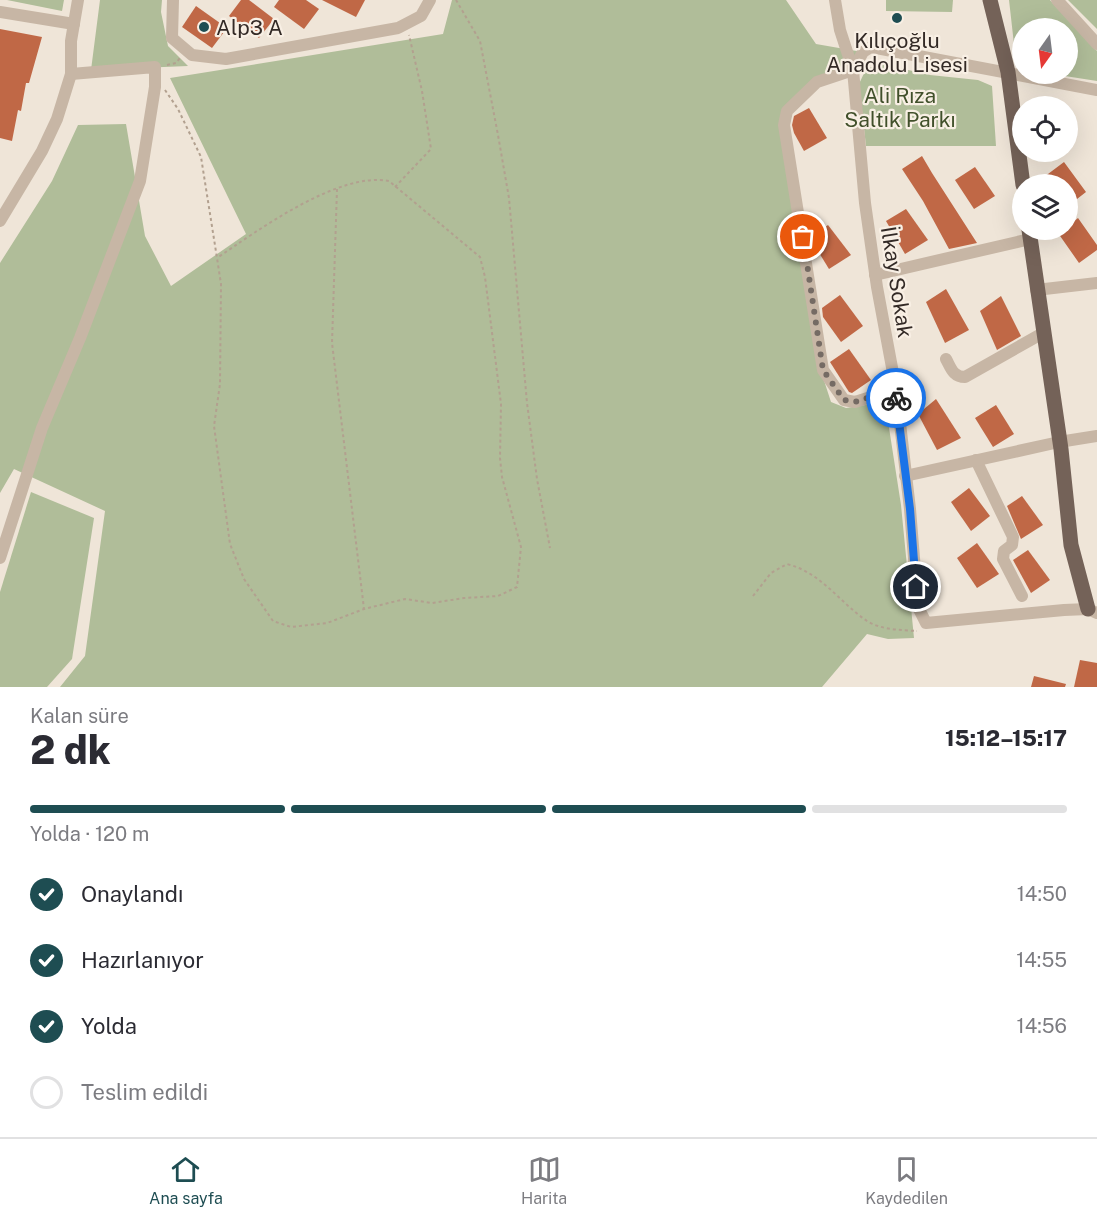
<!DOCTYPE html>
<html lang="tr">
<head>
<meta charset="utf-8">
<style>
  :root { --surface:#fff; --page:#f7f7f7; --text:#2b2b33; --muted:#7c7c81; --line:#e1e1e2; --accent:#1e4d52 }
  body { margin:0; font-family:"Public Sans",sans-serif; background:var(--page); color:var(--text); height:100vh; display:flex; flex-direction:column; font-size:22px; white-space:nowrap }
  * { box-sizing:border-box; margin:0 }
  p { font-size:20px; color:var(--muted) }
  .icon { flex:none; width:33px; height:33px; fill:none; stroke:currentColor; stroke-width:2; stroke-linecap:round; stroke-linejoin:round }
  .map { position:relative; height:687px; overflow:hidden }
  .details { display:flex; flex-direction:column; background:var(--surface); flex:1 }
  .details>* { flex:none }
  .needle { width:39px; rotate:194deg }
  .tools { position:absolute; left:1012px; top:18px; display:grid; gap:12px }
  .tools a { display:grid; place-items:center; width:66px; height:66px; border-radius:50%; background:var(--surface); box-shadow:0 6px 24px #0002; font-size:30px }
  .pin { position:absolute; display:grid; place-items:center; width:51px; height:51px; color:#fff; margin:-26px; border:3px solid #fff; border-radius:50%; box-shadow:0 2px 6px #0007 }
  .courier { position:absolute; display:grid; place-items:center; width:60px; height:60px; margin:-30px; border:4px solid #1a73e8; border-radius:50%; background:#fff; color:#222; box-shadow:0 2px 8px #0007 }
  .overview em { font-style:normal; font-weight:800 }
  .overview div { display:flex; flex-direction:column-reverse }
  .overview { display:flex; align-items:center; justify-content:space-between; height:102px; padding:0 30px }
  h1 { font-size:39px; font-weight:800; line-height:45px }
  .bar { display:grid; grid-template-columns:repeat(4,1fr); gap:9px 6px; align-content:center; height:72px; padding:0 30px }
  .bar i { height:8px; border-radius:4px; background:var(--line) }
  .bar .current { background:var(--accent) }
  .bar p { grid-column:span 4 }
  ol { padding:0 30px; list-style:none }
  li { display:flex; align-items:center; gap:18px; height:66px }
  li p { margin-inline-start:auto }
  li .icon { padding:6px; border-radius:50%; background:var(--accent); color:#fff; stroke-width:4 }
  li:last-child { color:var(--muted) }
  li i { width:33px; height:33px; border:3px solid var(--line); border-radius:50% }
  .tabs { display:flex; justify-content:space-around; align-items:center; height:84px; border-top:2px solid var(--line); background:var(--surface); font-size:16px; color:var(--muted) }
  .tabs a { display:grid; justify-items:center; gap:3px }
  .tabs .current { color:var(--accent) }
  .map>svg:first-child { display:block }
  .green { fill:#b0bd99 }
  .building { fill:#c06846 }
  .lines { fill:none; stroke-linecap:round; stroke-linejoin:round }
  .path { stroke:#b2a08f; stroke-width:2; stroke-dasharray:3 3; stroke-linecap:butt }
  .minor { stroke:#c7b6a5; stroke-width:12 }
  .major { stroke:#746258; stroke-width:15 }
  .done { stroke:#756b64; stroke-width:6; stroke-dasharray:0 10.8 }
  .route { stroke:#1a73e8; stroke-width:8 }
  .poi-dot { fill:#1e4d52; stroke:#f8efe4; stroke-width:2 }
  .labels { text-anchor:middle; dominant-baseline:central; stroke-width:4.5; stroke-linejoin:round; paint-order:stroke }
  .poi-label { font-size:21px; fill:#332a26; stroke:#f8efe4; text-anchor:start }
  .park-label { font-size:21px; fill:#41502b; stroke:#f8efe4 }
  .street-label { font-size:21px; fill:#332a26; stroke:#f8efe4 }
</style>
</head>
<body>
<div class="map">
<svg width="1097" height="687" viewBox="0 0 1097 687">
  <rect width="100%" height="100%" fill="#efe5d8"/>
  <g class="green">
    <path d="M7,0H64L62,11Z"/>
    <path d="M100,0H162L161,12L168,46L188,66L91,70Z"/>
    <path d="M452,0H786L816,44L862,52L853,70L817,82L787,111L817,359L831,402L846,408L885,402L901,505L914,638L888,639L867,634L822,687H60L85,656L105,511L14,469L0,493V263L52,181L78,125L126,124L145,236L171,286L246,234L170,78L443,34Z"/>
    <path d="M886,0H953L952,12L886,11Z"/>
    <path d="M1009,0H1050L1097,51V81L1052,74H1068V28H1023V61L1015,53Z"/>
    <path d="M1068,0H1097V29Z"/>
    <path d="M882,64L930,75L978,80L992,86L996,146H866L859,84L866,69Z"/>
    <path d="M31,492L94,518L72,659L47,687H0V592Z"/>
  </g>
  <g class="building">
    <path d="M241,0H249L274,19L259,38L229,16Z"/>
    <path d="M279,0H306L319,9L304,29L274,7Z"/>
    <path d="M322,0H365L356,17Z"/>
    <path d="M196,6L227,28L212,48L182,27Z"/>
    <path d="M0,29L42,37L29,83H26L21,111L18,110L12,141L0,138Z"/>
    <path d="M809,108L827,138L804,151L794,133L792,125L794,116Z"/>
    <path d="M922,156L932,173L977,243L949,249L923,201L902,169Z"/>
    <path d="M1064,162L1086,192L1068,206V184H1050L1044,177Z"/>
    <path d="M975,167L995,196L974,209L955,180Z"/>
    <path d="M906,209L928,240L905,254L886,221Z"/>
    <path d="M1078,218L1097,245V250L1079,263L1058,233L1068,230V226Z"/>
    <path d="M828,225L851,255L829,269L810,238Z"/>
    <path d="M946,289L969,330L945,343L926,302Z"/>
    <path d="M840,295L863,326L841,342L823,317L822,308Z"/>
    <path d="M1001,296L1021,336L997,350L980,311Z"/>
    <path d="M849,349L871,380L852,393L849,392L830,362Z"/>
    <path d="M936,399L961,438L937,450L918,414Z"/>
    <path d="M996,405L1014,434L993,447L975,418Z"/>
    <path d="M969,488L990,516L971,531L951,502Z"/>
    <path d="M1022,496L1043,525L1021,539L1007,506Z"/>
    <path d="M977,543L999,574L977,588L957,558Z"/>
    <path d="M1028,550L1050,580L1031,593L1013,560Z"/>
    <path d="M1080,660L1097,663V687H1074Z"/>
    <path d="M1034,676L1066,684L1065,687H1031Z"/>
  </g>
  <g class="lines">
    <g class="path">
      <path d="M456,0L480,41L498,135L509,198L527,403L537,479L550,548"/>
      <path d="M167,65L176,63L180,58"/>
      <path d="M165,90L178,109L201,157L217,258L221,284L220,384L214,426L230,544L244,579L273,621L291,627L327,623L364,609L405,599L432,603L464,598L498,596L517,587L521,547L502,477L500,458L501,404L485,277L480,257L389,181C339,171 257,231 217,258"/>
      <path d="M395,187L431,149L422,91L409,35"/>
      <path d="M337,189L332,343L364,609"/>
      <path d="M753,596L771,573L787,564C822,573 839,602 867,621C881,630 902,630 917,631"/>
    </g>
    <g class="minor">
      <path d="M173,0L172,38L192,55L226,59L398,28L421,16L430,0"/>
      <path d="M835,0L840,30L853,70L817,82L787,111L784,125L823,370L844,400L855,402L896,389"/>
      <path d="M1057,0L1097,44"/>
      <path d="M0,12L74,24"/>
      <path d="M1097,90L871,47L863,52L853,70L865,203L877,287L896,389L910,509L918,607L926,623L1064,610L1088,609L1097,613"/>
      <path d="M0,221L42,151L57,119L71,74V41L78,0"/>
      <path d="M875,275L1030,239"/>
      <path d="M1036,290L1097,283"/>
      <path d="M946,359C951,368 953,377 965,377L1043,333"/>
      <path d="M976,460L1013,537L1012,545L1004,551L1003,559L1022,596"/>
      <path d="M905,476L1059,442L1097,436"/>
      <path d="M0,558L42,428L80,338L140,181L155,87V67L71,74"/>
    </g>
    <g class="major">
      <path d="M990,0L1008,72L1023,185"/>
      <path d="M1029,230L1061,449L1071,545L1088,609"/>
    </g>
  </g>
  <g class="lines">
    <path class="done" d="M803,237L823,370L844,400L855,402L896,389V398"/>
    <path class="route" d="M896,398L910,509L916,587"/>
  </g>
  <g class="poi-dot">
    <circle cx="897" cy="18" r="6"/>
    <circle cx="204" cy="27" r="6"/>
  </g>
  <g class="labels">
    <g class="poi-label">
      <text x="216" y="27">Alp3 A</text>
      <text x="897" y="40" text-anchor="middle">Kılıçoğlu<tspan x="897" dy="24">Anadolu Lisesi</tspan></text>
    </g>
    <g class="park-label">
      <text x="900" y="95">Ali Rıza<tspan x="900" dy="24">Saltık Parkı</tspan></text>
    </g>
    <g class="street-label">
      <text transform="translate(897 282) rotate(81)">İlkay Sokak</text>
    </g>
  </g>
</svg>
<div class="tools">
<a><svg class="needle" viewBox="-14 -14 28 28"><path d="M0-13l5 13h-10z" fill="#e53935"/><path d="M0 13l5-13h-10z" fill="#7c7c81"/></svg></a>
<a><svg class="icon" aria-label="locate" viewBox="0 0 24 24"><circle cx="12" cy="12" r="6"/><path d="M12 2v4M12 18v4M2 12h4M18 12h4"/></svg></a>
<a><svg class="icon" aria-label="layers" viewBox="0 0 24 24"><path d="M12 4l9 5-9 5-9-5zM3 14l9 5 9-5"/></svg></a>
</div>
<div class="pin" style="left:803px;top:237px;background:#ea580c"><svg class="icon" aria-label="bag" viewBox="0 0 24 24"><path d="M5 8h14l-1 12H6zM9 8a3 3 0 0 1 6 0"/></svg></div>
<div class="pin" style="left:916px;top:587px;background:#1f2937"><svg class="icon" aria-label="home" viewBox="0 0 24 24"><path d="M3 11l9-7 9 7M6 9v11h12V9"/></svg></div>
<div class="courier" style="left:896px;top:398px"><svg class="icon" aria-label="bike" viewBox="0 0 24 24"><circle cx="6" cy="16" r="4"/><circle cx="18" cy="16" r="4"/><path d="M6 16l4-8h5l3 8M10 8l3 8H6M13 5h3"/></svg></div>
</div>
<section class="details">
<div class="overview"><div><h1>2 dk</h1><p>Kalan süre</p></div><em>15:12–15:17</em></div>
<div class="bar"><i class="current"></i><i class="current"></i><i class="current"></i><i></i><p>Yolda · 120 m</p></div>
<ol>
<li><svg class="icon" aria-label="check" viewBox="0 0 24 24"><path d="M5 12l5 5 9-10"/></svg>Onaylandı<p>14:50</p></li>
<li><svg class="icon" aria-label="check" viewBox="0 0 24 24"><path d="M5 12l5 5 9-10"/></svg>Hazırlanıyor<p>14:55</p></li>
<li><svg class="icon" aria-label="check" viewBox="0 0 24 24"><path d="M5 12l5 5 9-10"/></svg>Yolda<p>14:56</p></li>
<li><i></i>Teslim edildi</li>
</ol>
</section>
<nav class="tabs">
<a class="current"><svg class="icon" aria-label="home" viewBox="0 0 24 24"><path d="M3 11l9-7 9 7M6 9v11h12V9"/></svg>Ana sayfa</a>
<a><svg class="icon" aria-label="map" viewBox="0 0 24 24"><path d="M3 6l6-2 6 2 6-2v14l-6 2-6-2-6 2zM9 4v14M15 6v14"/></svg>Harita</a>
<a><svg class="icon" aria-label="saved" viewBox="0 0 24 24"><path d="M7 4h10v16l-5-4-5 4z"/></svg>Kaydedilen</a>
</nav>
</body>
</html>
